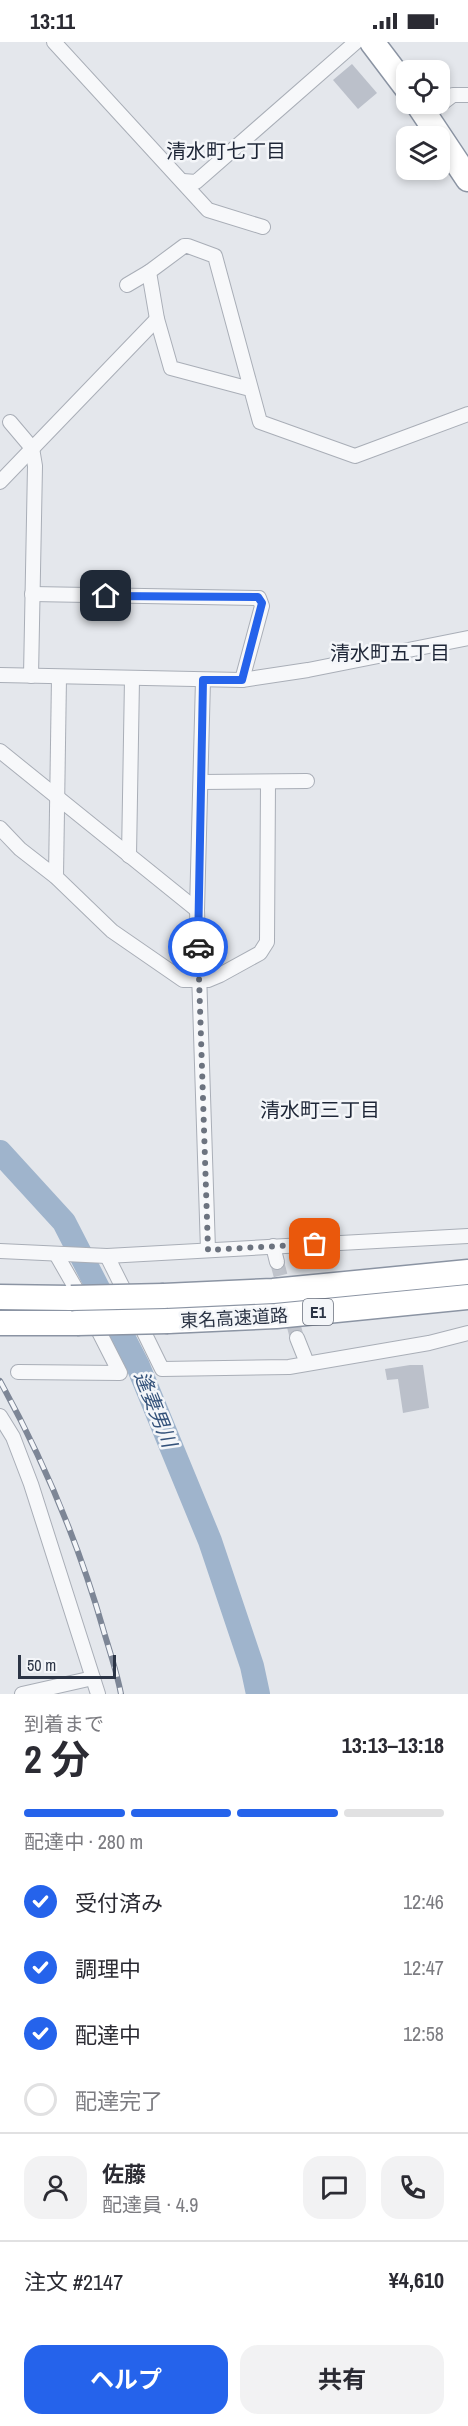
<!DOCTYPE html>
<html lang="ja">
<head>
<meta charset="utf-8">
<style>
  :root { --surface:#fff; --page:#f2f2f3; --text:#2b2b33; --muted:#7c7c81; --line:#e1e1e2; --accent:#2563eb }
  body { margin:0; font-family:"Archivo Narrow","Noto Sans JP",sans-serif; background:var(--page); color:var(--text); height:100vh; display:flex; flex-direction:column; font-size:22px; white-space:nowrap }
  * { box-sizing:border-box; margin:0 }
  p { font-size:20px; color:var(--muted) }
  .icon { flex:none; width:33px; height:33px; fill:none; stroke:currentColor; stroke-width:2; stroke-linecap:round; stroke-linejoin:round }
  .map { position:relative; height:1652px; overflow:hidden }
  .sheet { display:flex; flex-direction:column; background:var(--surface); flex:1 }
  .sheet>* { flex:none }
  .controls { position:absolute; left:396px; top:18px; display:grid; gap:12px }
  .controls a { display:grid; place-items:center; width:54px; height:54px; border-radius:12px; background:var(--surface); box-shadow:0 3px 9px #0003; font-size:30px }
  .scale { position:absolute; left:18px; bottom:15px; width:98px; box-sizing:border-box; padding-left:6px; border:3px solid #2b3445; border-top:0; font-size:16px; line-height:21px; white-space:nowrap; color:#2b3445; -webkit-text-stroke:4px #f4f6f9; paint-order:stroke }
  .pin { position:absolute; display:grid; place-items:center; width:51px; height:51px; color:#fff; margin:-26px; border-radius:12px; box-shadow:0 3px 9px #0006 }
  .courier { position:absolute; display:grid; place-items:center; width:60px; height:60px; margin:-30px; border:4px solid #2563eb; border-radius:50%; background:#fff; color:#222; box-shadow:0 2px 8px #0007 }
  .head em { font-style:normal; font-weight:700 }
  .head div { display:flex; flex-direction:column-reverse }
  .head { display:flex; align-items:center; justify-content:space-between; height:102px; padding:0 24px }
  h1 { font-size:39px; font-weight:700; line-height:45px }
  .bar { display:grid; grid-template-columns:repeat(4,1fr); gap:9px 6px; align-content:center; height:72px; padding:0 24px }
  .bar i { height:8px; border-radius:4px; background:var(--line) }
  .bar .active { background:var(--accent) }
  .bar p { grid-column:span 4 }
  .line { display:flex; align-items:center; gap:15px; padding:0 24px; border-top:2px solid var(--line) }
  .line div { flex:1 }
  .round { display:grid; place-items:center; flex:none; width:63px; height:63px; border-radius:18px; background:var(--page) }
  ol { padding:0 24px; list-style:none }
  li { display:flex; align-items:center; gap:18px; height:66px }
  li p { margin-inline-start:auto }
  li .icon { padding:6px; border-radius:50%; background:var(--accent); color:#fff; stroke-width:4 }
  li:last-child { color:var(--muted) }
  li i { width:33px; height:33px; border:3px solid var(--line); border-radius:50% }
  .cta { display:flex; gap:12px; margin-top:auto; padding:12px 24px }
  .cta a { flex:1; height:69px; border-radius:18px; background:var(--accent); color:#fff; font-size:24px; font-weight:700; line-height:69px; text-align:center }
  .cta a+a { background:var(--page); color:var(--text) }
  .status { display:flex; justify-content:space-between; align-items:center; height:42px; padding:0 30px; background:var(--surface); direction:ltr }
  .status svg { height:16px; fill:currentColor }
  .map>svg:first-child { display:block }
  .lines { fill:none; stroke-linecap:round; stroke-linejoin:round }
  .river { stroke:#9fb4cc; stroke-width:24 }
  .building { fill:#bbc0ca }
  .street-tunnel { stroke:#bfc3cb; stroke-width:14; stroke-dasharray:14 7; stroke-linecap:butt }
  .street-casing { stroke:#a9aeb7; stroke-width:16 }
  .highway-casing { stroke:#8b94a3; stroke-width:27 }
  .street { stroke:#f7f8fa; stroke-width:14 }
  .highway { stroke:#fff; stroke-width:24 }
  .rail-casing { stroke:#7d8696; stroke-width:6 }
  .rail { stroke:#f4f6f9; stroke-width:4; stroke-dasharray:11; stroke-linecap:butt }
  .highway-bridge-casing { stroke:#8b94a3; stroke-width:27; stroke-linecap:butt }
  .highway-bridge { stroke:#fff; stroke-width:24 }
  .done { stroke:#6c737f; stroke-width:6; stroke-dasharray:0 10.8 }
  .route { stroke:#2563eb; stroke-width:8 }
  .labels { text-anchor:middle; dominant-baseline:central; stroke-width:5; stroke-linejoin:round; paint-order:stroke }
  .shield { fill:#f4f6f9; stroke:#676e7b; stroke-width:1.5 }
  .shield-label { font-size:16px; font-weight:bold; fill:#2b3445 }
  .street-label { font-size:18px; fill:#2b3445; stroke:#f4f6f9 }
  .neighbourhood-label { font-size:20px; fill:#1d2536; stroke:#f4f6f9 }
  .water-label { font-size:20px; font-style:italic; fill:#34527a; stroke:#f4f6f9 }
</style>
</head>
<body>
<div class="status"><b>13:11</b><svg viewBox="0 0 49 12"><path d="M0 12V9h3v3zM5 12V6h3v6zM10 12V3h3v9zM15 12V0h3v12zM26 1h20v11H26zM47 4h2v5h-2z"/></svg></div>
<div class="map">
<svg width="468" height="1652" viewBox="0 0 468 1652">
  <rect width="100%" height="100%" fill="#e4e7ec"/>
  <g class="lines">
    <path class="river" d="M0,1110L64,1180L138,1324L210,1499L252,1624L258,1652"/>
  </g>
  <g class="building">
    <path d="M352,22L377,51L358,67L333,38Z"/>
    <path d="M410,1323H423L429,1366L403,1371L398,1337L387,1338L385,1327Z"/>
  </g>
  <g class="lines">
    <path class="street-tunnel" d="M277,1220L297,1296"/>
    <defs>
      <g id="street">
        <path d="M54,0L208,168L263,185"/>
        <path d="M427,73L453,53H468"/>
        <path d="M183,139L196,140L356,0"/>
        <path d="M127,243L149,230"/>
        <path d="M250,347L171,326L157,277L149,230L184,204H188L215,214L260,380L355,414L468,372"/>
        <path d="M10,380L32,406L35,424L31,634"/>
        <path d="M0,440L157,277"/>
        <path d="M32,552L259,556L262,564L242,638"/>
        <path d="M0,633L242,638L308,628L468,596"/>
        <path d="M203,638L197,868L208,1208"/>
        <path d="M0,709L197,868"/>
        <path d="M202,740L307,739"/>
        <path d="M0,786L20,807L56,835L112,889L183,938H208L220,933L260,911L267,900L268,741"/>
        <path d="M129,814L132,637"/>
        <path d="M56,835L59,635"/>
        <path d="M273,1204L277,1220"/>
        <path d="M0,1209L107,1214L468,1194"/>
        <path d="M56,1212L83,1259"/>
        <path d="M107,1214L129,1258"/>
        <path d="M137,1276L162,1327L289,1325L429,1301L468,1291"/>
        <path d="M297,1296L307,1321"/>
        <path d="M18,1330L120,1331L92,1276"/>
        <path d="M0,1374L13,1395L31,1442L98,1652"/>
        <path d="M22,1652L93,1636"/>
      </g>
      <g id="highway">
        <path d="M372,0L406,45"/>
        <path d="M418,62L468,137"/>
        <path d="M164,1254L273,1249L468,1230"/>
        <path d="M0,1255L71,1256"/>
        <path d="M168,1279L276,1274L468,1255"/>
        <path d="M0,1281H77"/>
      </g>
    </defs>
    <use href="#street" class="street-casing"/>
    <use href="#highway" class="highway-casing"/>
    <use href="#street" class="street"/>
    <use href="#highway" class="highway"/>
    <defs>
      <path id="rail" d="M0,1339C44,1419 79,1502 104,1590C110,1610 117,1631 121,1652"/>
    </defs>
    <use href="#rail" class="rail-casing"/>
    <use href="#rail" class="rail"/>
    <defs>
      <g id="highway-bridge">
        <path d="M71,1256L164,1254"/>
        <path d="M77,1281L168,1279"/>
      </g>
    </defs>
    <use href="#highway-bridge" class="highway-bridge-casing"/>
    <use href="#highway-bridge" class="highway-bridge"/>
  </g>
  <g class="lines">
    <path class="done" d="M198,905L208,1208L315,1202"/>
    <path class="route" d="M106,554L258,555L262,561L242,638H203L198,905"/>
  </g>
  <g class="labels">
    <rect class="shield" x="303" y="1257" width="30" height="26" rx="4.5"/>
    <g class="shield-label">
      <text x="318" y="1270">E1</text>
    </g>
    <g class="street-label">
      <text transform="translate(234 1276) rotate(-3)">東名高速道路</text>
    </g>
    <g class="neighbourhood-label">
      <text x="226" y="108">清水町七丁目</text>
      <text x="390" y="610">清水町五丁目</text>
      <text x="320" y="1067">清水町三丁目</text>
    </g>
    <g class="water-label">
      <text transform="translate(156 1367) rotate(68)">逢妻男川</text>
    </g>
  </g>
</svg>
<div class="controls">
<a><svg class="icon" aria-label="locate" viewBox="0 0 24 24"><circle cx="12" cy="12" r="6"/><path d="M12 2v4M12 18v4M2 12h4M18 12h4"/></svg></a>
<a><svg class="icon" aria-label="layers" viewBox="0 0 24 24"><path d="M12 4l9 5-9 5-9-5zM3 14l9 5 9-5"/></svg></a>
</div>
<div class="scale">50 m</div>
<div class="pin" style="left:315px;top:1202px;background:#ea580c"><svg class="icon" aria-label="bag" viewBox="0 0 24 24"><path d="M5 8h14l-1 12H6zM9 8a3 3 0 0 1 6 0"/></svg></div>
<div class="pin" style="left:106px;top:554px;background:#1f2937"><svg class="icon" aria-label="home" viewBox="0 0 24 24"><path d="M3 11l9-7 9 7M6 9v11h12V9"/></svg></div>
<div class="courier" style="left:198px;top:905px"><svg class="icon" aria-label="car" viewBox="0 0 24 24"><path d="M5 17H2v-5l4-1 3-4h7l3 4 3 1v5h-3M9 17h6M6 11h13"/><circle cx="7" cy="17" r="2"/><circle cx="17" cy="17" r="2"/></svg></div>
</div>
<section class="sheet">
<div class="head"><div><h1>2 分</h1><p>到着まで</p></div><em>13:13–13:18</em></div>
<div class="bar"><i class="active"></i><i class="active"></i><i class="active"></i><i></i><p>配達中 · 280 m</p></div>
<ol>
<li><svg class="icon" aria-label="check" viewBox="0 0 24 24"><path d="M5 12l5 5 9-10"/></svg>受付済み<p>12:46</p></li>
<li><svg class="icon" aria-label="check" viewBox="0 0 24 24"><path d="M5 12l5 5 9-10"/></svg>調理中<p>12:47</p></li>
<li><svg class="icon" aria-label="check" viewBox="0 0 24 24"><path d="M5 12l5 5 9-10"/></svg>配達中<p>12:58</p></li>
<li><i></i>配達完了</li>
</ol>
<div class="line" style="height:108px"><a class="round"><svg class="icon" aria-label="person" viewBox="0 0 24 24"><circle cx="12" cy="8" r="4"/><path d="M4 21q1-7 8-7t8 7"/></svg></a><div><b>佐藤</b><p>配達員 · 4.9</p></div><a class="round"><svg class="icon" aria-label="chat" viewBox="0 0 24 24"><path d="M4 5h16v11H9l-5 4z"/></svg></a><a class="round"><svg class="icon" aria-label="phone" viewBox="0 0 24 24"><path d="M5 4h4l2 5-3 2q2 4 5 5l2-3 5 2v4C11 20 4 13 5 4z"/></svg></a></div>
<div class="line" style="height:78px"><div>注文 #2147</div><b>¥4,610</b></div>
<div class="cta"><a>ヘルプ</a><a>共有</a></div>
</section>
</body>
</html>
